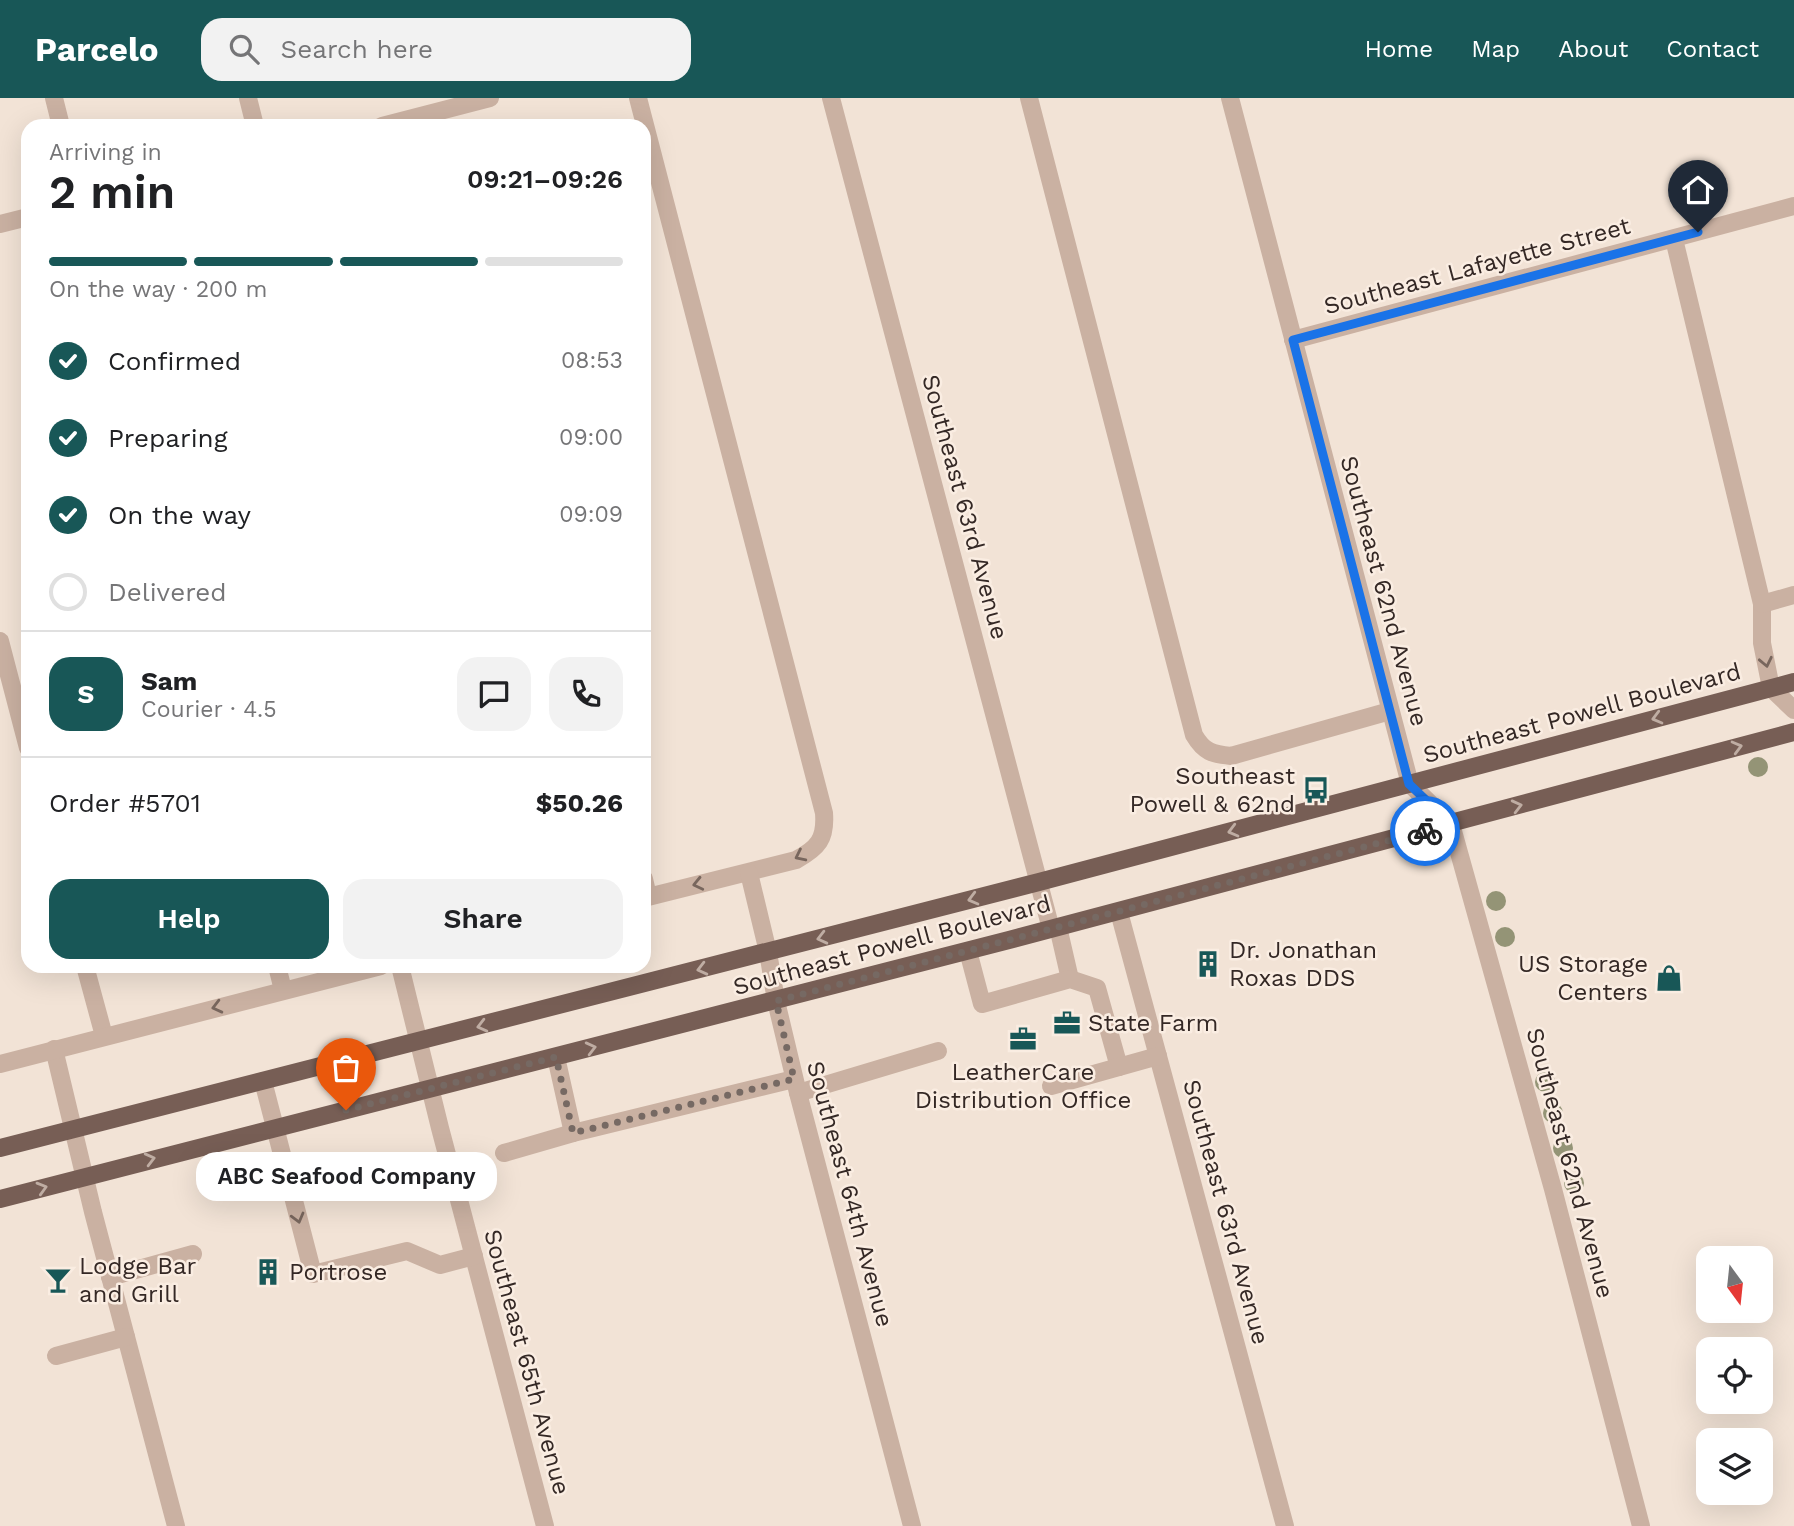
<!DOCTYPE html>
<html lang="en">
<head>
<meta charset="utf-8">
<style>
  :root { --surface:#fff; --page:#f2f2f2; --text:#202124; --muted:#757577; --line:#e0e0e0; --accent:#185757 }
  body { margin:0; font-family:"Work Sans",sans-serif; background:var(--page); color:var(--text); height:100vh; display:flex; flex-direction:column; font-size:26px; white-space:nowrap }
  * { box-sizing:border-box; margin:0 }
  p { font-size:23px; color:var(--muted) }
  .icon { flex:none; width:38px; height:38px; fill:none; stroke:currentColor; stroke-width:2; stroke-linecap:round; stroke-linejoin:round }
  .map { position:relative; flex:1; overflow:hidden }
  .sheet { position:absolute; left:21px; top:21px; width:630px; height:854px; display:flex; flex-direction:column; background:var(--surface); border-radius:21px; box-shadow:0 7px 28px #0002 }
  .sheet>* { flex:none }
  .needle { width:46px; rotate:165deg }
  .buttons { position:absolute; left:1696px; top:1148px; display:grid; gap:14px }
  .buttons a { display:grid; place-items:center; width:77px; height:77px; border-radius:14px; background:var(--surface); box-shadow:0 7px 28px #0002; font-size:35px }
  .pin { position:absolute; display:grid; place-items:center; width:60px; height:60px; color:#fff; margin:-72px -30px; border-radius:50% 50% 50% 0; rotate:-45deg; box-shadow:0 0 7px #0007 }
  .pin .icon { rotate:45deg }
  .courier { position:absolute; display:grid; place-items:center; width:70px; height:70px; margin:-35px; border:5px solid #1a73e8; border-radius:50%; background:#fff; color:#222; box-shadow:0 2px 9px #0007 }
  .bubble { position:absolute; height:49px; border-radius:21px; background:var(--surface); box-shadow:0 7px 28px #0002; font-size:23px; font-weight:600; line-height:49px; text-align:center }
  .headline em { font-style:normal; font-weight:600 }
  .headline div { display:flex; flex-direction:column-reverse }
  .headline { display:flex; align-items:center; justify-content:space-between; height:119px; padding:0 28px }
  h1 { font-size:46px; font-weight:600; line-height:52px }
  .bar { display:grid; grid-template-columns:repeat(4,1fr); gap:10px 7px; align-content:center; height:84px; padding:0 28px }
  .bar i { height:9px; border-radius:5px; background:var(--line) }
  .bar .on { background:var(--accent) }
  .bar p { grid-column:span 4 }
  .line { display:flex; align-items:center; gap:18px; padding:0 28px; border-top:2px solid var(--line) }
  .line div { flex:1 }
  .round { display:grid; place-items:center; flex:none; width:74px; height:74px; border-radius:21px; background:var(--page) }
  ol { padding:0 28px; list-style:none }
  li { display:flex; align-items:center; gap:21px; height:77px }
  li p { margin-inline-start:auto }
  li .icon { padding:7px; border-radius:50%; background:var(--accent); color:#fff; stroke-width:4 }
  li:last-child { color:var(--muted) }
  li i { width:38px; height:38px; border:4px solid var(--line); border-radius:50% }
  .primary-button { display:flex; gap:14px; margin-top:auto; padding:14px 28px }
  .primary-button a { flex:1; height:80px; border-radius:21px; background:var(--accent); color:#fff; font-size:28px; font-weight:600; line-height:80px; text-align:center }
  .primary-button a+a { background:var(--page); color:var(--text) }
  header { display:flex; align-items:center; gap:42px; box-sizing:border-box; height:98px; padding:0 35px; background:var(--accent); color:#fff }
  header strong { font-size:33px }
  nav { display:flex; gap:38px; margin-inline-start:auto; font-size:24px }
  .search { width:490px; height:63px; background:var(--page); display:flex; align-items:center; gap:18px; box-sizing:border-box; padding:0 24px; border-radius:21px; color:var(--muted); font-size:26px }
  .map>svg:first-child { display:block }
  .lines { fill:none; stroke-linecap:round; stroke-linejoin:round }
  .minor { stroke:#cab1a2; stroke-width:18 }
  .major { stroke:#775e55; stroke-width:18 }
  .tree { fill:#949476 }
  .oneway { stroke:#78665d }
  .oneway2 { stroke:#bfada3 }
  .done { stroke:#766963; stroke-width:7; stroke-dasharray:0 12.6 }
  .route { stroke:#1a73e8; stroke-width:9 }
  .labels { text-anchor:middle; dominant-baseline:central; stroke-width:5; stroke-linejoin:round; paint-order:stroke }
  .street-label { font-size:24px; fill:#342825; stroke:#faede2 }
  .poi-label { font-size:24px; fill:#342825; stroke:#faede2; text-anchor:start }
</style>
</head>
<body>
<header>
<strong>Parcelo</strong>
<div class="search"><svg class="icon" aria-label="search" viewBox="0 0 24 24"><circle cx="10" cy="10" r="6"/><path d="M15 15l6 6"/></svg>Search here</div>
<nav><a>Home</a><a>Map</a><a>About</a><a>Contact</a></nav>
</header>
<div class="map">
<svg width="1794" height="1428" viewBox="0 0 1794 1428">
  <rect width="100%" height="100%" fill="#f2e3d6"/>
  <g class="lines">
    <g class="minor">
      <path d="M54,0L61,28"/>
      <path d="M248,0L255,28"/>
      <path d="M638,0L824,715C826,741 818,750 796,762L644,800"/>
      <path d="M831,0L1051,831"/>
      <path d="M1029,0L1194,637C1204,654 1212,656 1231,658L1390,613"/>
      <path d="M1230,0L1410,686L1451,726L1553,1091L1641,1428"/>
      <path d="M382,28L490,0"/>
      <path d="M0,126L28,119"/>
      <path d="M1674,141L1762,506V545L1771,590L1794,612"/>
      <path d="M1293,242L1794,108"/>
      <path d="M1762,506L1794,497"/>
      <path d="M0,543L28,650"/>
      <path d="M749,775L768,854L776,903L798,995L912,1428"/>
      <path d="M644,781L648,798"/>
      <path d="M1119,814L1285,1428"/>
      <path d="M1058,829L1070,881"/>
      <path d="M968,853L982,906L1070,881L1097,890L1119,969"/>
      <path d="M85,868L104,938"/>
      <path d="M277,868L283,892"/>
      <path d="M400,868L440,1030L545,1428"/>
      <path d="M54,951L93,1114L176,1428"/>
      <path d="M556,959L573,1035L794,981"/>
      <path d="M0,966L381,868"/>
      <path d="M263,983L313,1176L407,1153L440,1167L474,1158"/>
      <path d="M1051,988L1158,958"/>
      <path d="M798,995L938,953"/>
      <path d="M504,1055L573,1035"/>
      <path d="M110,1179L193,1156"/>
      <path d="M56,1258L126,1239"/>
    </g>
    <g class="major">
      <path d="M0,1050L1039,784L1794,584"/>
      <path d="M0,1101L1009,842L1794,634"/>
    </g>
  </g>
  <g class="tree">
    <circle cx="1758" cy="669" r="10"/>
    <circle cx="1496" cy="803" r="10"/>
    <circle cx="1505" cy="839" r="10"/>
    <circle cx="1545" cy="984" r="10"/>
    <circle cx="1553" cy="1015" r="10"/>
    <circle cx="1563" cy="1050" r="10"/>
    <circle cx="1574" cy="1085" r="10"/>
  </g>
  <defs><path id="oneway-chevron" d="M-2-3.5L2.5 0L-2 3.5" fill="none" stroke-width="1.6" stroke-linecap="round" stroke-linejoin="round" transform="scale(1.75)"/></defs>
  <g class="oneway">
    <use href="#oneway-chevron" transform="translate(1766 564) rotate(78)"/>
    <use href="#oneway-chevron" transform="translate(800 758) rotate(154)"/>
    <use href="#oneway-chevron" transform="translate(698 786) rotate(167)"/>
    <use href="#oneway-chevron" transform="translate(217 909) rotate(166)"/>
    <use href="#oneway-chevron" transform="translate(298 1120) rotate(75)"/>
  </g>
  <g class="oneway2">
    <use href="#oneway-chevron" transform="translate(1657 620) rotate(165)"/>
    <use href="#oneway-chevron" transform="translate(1737 649) rotate(-15)"/>
    <use href="#oneway-chevron" transform="translate(1517 708) rotate(-14)"/>
    <use href="#oneway-chevron" transform="translate(1233 733) rotate(165)"/>
    <use href="#oneway-chevron" transform="translate(973 801) rotate(165)"/>
    <use href="#oneway-chevron" transform="translate(822 840) rotate(166)"/>
    <use href="#oneway-chevron" transform="translate(702 871) rotate(166)"/>
    <use href="#oneway-chevron" transform="translate(482 928) rotate(166)"/>
    <use href="#oneway-chevron" transform="translate(591 950) rotate(-14)"/>
    <use href="#oneway-chevron" transform="translate(150 1061) rotate(-14)"/>
    <use href="#oneway-chevron" transform="translate(42 1090) rotate(-16)"/>
  </g>
  <g class="lines">
    <path class="done" d="M346,1012L556,959L573,1035L794,981L776,903L1425,733"/>
    <path class="route" d="M1425,733L1451,726L1409,686L1293,242L1698,134"/>
  </g>
  <defs>
    <symbol id="bus-bare" viewBox="-9 -9 18 18"><path d="M-5-6H5V4H4V6H2V4H-2V6H-4V4H-5ZM-3.5-4V0h7V-4ZM-3.5 1.2v1.5H-2V1.2ZM2 1.2v1.5H3.5V1.2Z" fill="#185757" stroke="#faede2" stroke-width="2.5" paint-order="stroke"/></symbol>
    <symbol id="building-bare" viewBox="-9 -9 18 18"><path d="M-4-6H4V6H1V3H-1V6H-4ZM-2.5-4.3h1.7v1.8h-1.7ZM.8-4.3h1.7v1.8H.8ZM-2.5-1h1.7V.8h-1.7ZM.8-1h1.7V.8H.8Z" fill="#185757" stroke="#faede2" stroke-width="2.5" paint-order="stroke"/></symbol>
    <symbol id="shop-bare" viewBox="-9 -9 18 18"><path d="M-5-2.5h2.3a2.7 3.5 0 0 1 5.4 0H5L5.5 6h-11ZM-1.5-2.5h3a1.5 2.3 0 0 0-3 0Z" fill="#185757" stroke="#faede2" stroke-width="2.5" paint-order="stroke"/></symbol>
    <symbol id="office-bare" viewBox="-9 -9 18 18"><path d="M-6-3h4V-5.5h4V-3h4V5H-6ZM-1-4.5V-3h2v-1.5ZM-6 0V1H6V0Z" fill="#185757" stroke="#faede2" stroke-width="2.5" paint-order="stroke"/></symbol>
    <symbol id="bar-bare" viewBox="-9 -9 18 18"><path d="M-6-5H6L.8 .8V4.5H3.5V6h-7V4.5H-.8V.8Z" fill="#185757" stroke="#faede2" stroke-width="2.5" paint-order="stroke"/></symbol>
  </defs>
  <g fill-rule="evenodd">
    <use href="#bus-bare" x="1297" y="673" width="38" height="38"/>
    <use href="#building-bare" x="1189" y="847" width="38" height="38"/>
    <use href="#shop-bare" x="1650" y="861" width="38" height="38"/>
    <use href="#office-bare" x="1048" y="906" width="38" height="38"/>
    <use href="#office-bare" x="1004" y="922" width="38" height="38"/>
    <use href="#building-bare" x="249" y="1155" width="38" height="38"/>
    <use href="#bar-bare" x="39" y="1163" width="38" height="38"/>
  </g>
  <g class="labels">
    <g class="street-label">
      <text transform="translate(1477 168) rotate(-15)">Southeast Lafayette Street</text>
      <text transform="translate(965 409) rotate(75)">Southeast 63rd Avenue</text>
      <text transform="translate(1384 493) rotate(75)">Southeast 62nd Avenue</text>
      <text transform="translate(1582 615) rotate(-15)">Southeast Powell Boulevard</text>
      <text transform="translate(892 847) rotate(-15)">Southeast Powell Boulevard</text>
      <text transform="translate(1570 1065) rotate(75)">Southeast 62nd Avenue</text>
      <text transform="translate(850 1096) rotate(75)">Southeast 64th Avenue</text>
      <text transform="translate(1226 1114) rotate(75)">Southeast 63rd Avenue</text>
      <text transform="translate(527 1264) rotate(75)">Southeast 65th Avenue</text>
    </g>
    <g class="poi-label">
      <text x="1295" y="678" text-anchor="end">Southeast<tspan x="1295" dy="28">Powell &amp; 62nd</tspan></text>
      <text x="1229" y="852">Dr. Jonathan<tspan x="1229" dy="28">Roxas DDS</tspan></text>
      <text x="1648" y="866" text-anchor="end">US Storage<tspan x="1648" dy="28">Centers</tspan></text>
      <text x="1088" y="925">State Farm</text>
      <text x="1023" y="974" text-anchor="middle">LeatherCare<tspan x="1023" dy="28">Distribution Office</tspan></text>
      <text x="79" y="1168">Lodge Bar<tspan x="79" dy="28">and Grill</tspan></text>
      <text x="289" y="1174">Portrose</text>
    </g>
  </g>
</svg>
<div class="buttons">
<a><svg class="needle" viewBox="-14 -14 28 28"><path d="M0-13l5 13h-10z" fill="#e53935"/><path d="M0 13l5-13h-10z" fill="#757577"/></svg></a>
<a><svg class="icon" aria-label="locate" viewBox="0 0 24 24"><circle cx="12" cy="12" r="6"/><path d="M12 2v4M12 18v4M2 12h4M18 12h4"/></svg></a>
<a><svg class="icon" aria-label="layers" viewBox="0 0 24 24"><path d="M12 4l9 5-9 5-9-5zM3 14l9 5 9-5"/></svg></a>
</div>
<div class="pin" style="left:346px;top:1012px;background:#ea580c"><svg class="icon" aria-label="bag" viewBox="0 0 24 24"><path d="M5 8h14l-1 12H6zM9 8a3 3 0 0 1 6 0"/></svg></div>
<div class="pin" style="left:1698px;top:134px;background:#1f2937"><svg class="icon" aria-label="home" viewBox="0 0 24 24"><path d="M3 11l9-7 9 7M6 9v11h12V9"/></svg></div>
<div class="courier" style="left:1425px;top:733px"><svg class="icon" aria-label="bike" viewBox="0 0 24 24"><circle cx="6" cy="16" r="4"/><circle cx="18" cy="16" r="4"/><path d="M6 16l4-8h5l3 8M10 8l3 8H6M13 5h3"/></svg></div>
<div class="bubble" style="left:196px;top:1054px;width:301px">ABC Seafood Company</div>
<section class="sheet">
<div class="headline"><div><h1>2 min</h1><p>Arriving in</p></div><em>09:21–09:26</em></div>
<div class="bar"><i class="on"></i><i class="on"></i><i class="on"></i><i></i><p>On the way · 200 m</p></div>
<ol>
<li><svg class="icon" aria-label="check" viewBox="0 0 24 24"><path d="M5 12l5 5 9-10"/></svg>Confirmed<p>08:53</p></li>
<li><svg class="icon" aria-label="check" viewBox="0 0 24 24"><path d="M5 12l5 5 9-10"/></svg>Preparing<p>09:00</p></li>
<li><svg class="icon" aria-label="check" viewBox="0 0 24 24"><path d="M5 12l5 5 9-10"/></svg>On the way<p>09:09</p></li>
<li><i></i>Delivered</li>
</ol>
<div class="line" style="height:126px"><b class="round" style="background:var(--accent);color:#fff">S</b><div><b>Sam</b><p>Courier · 4.5</p></div><a class="round"><svg class="icon" aria-label="chat" viewBox="0 0 24 24"><path d="M4 5h16v11H9l-5 4z"/></svg></a><a class="round"><svg class="icon" aria-label="phone" viewBox="0 0 24 24"><path d="M5 4h4l2 5-3 2q2 4 5 5l2-3 5 2v4C11 20 4 13 5 4z"/></svg></a></div>
<div class="line" style="height:91px"><div>Order #5701</div><b>$50.26</b></div>
<div class="primary-button"><a>Help</a><a>Share</a></div>
</section>
</div>
</body>
</html>
